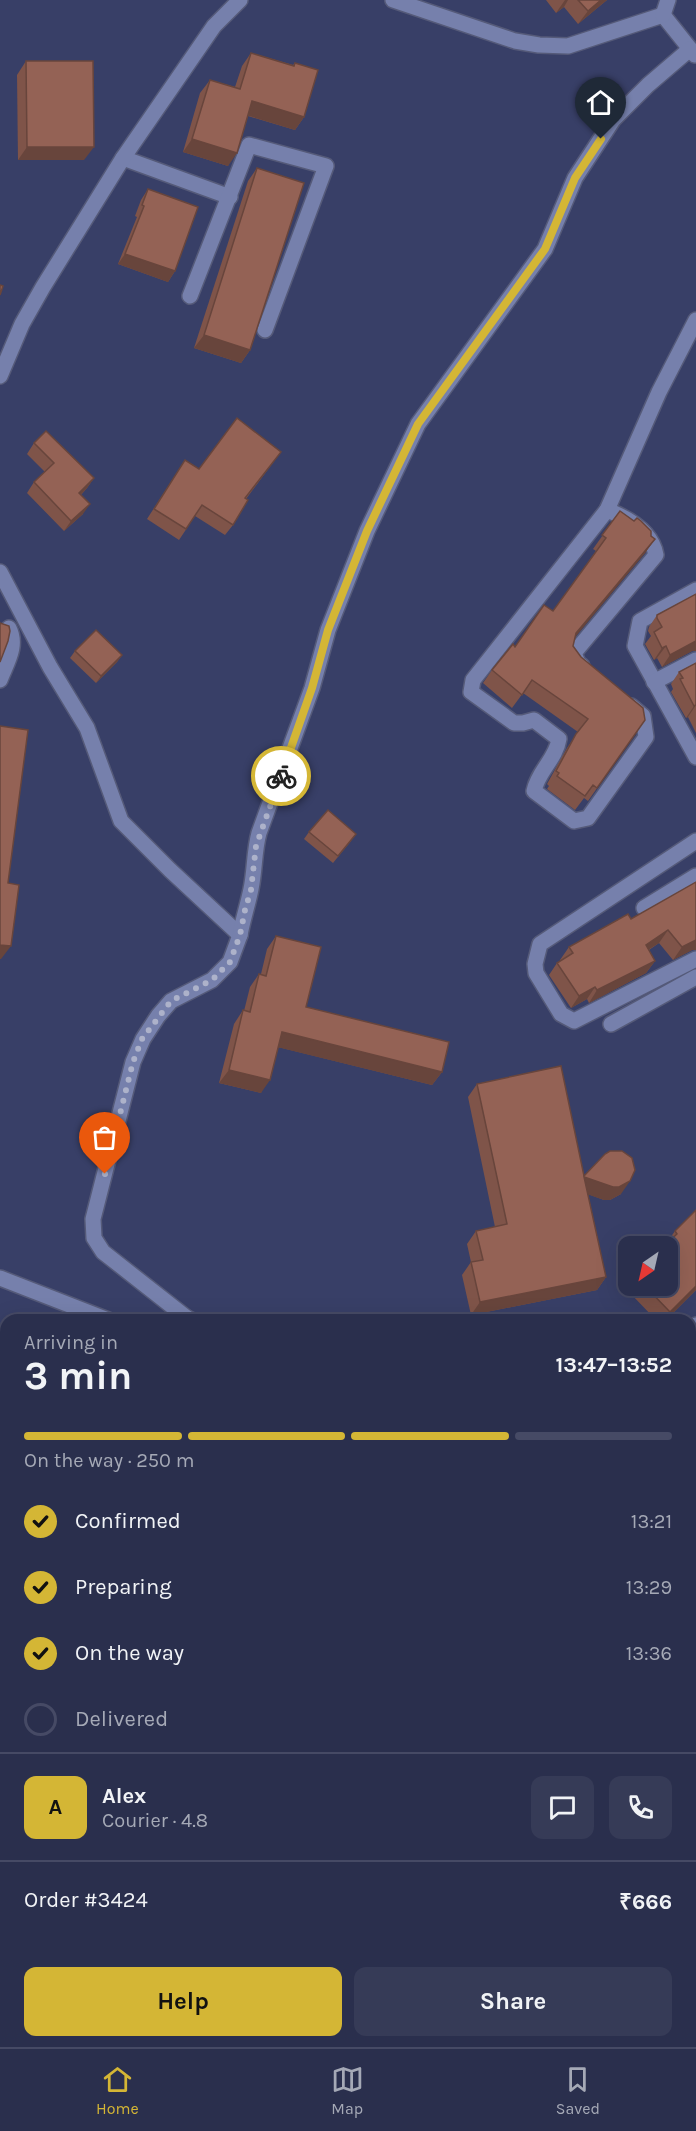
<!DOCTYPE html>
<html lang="en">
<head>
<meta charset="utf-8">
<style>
  :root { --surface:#2a2f4d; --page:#363b57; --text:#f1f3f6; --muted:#a5a9b6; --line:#464a65; --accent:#d4b635 }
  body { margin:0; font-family:Karla,sans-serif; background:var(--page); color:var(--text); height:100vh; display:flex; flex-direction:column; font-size:22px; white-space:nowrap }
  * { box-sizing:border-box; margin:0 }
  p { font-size:20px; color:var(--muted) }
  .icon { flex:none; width:33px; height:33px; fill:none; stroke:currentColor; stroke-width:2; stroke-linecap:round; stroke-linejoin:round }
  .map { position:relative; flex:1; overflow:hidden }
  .sheet { position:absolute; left:0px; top:1314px; width:696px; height:734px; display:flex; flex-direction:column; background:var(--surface); border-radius:18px 18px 0 0; box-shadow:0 6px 24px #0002,0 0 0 2px var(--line) }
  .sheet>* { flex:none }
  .needle { width:39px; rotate:214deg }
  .buttons { position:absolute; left:618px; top:1236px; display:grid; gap:12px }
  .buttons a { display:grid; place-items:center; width:60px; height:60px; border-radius:12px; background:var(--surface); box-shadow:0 6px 24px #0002,0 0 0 2px var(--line); font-size:30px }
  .pin { position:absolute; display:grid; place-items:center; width:51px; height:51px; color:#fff; margin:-62px -26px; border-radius:50% 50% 50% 0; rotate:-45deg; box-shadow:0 0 6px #0007 }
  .pin .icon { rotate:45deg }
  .courier { position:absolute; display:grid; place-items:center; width:60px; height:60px; margin:-30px; border:4px solid #d4b635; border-radius:50%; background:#fff; color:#222; box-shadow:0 2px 8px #0007 }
  .headline em { font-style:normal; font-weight:700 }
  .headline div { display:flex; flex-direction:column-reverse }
  .headline { display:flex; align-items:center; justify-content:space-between; height:102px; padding:0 24px }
  h1 { font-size:39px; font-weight:700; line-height:45px }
  .bar { display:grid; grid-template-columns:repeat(4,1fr); gap:9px 6px; align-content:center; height:72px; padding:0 24px }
  .bar i { height:8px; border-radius:4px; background:var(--line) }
  .bar .on { background:var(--accent) }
  .bar p { grid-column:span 4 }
  .line { display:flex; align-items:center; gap:15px; padding:0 24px; border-top:2px solid var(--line) }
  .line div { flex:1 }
  .round { display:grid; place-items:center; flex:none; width:63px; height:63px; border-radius:12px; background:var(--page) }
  ol { padding:0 24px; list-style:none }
  li { display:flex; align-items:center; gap:18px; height:66px }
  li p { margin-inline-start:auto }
  li .icon { padding:6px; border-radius:50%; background:var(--accent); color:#111; stroke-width:4 }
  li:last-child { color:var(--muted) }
  li i { width:33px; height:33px; border:3px solid var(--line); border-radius:50% }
  .action { display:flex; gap:12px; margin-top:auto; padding:12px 24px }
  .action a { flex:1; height:69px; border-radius:12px; background:var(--accent); color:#111; font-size:24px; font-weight:700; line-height:69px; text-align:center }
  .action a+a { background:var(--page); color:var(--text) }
  .tabs { display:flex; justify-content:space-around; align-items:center; height:84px; border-top:2px solid var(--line); background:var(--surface); font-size:16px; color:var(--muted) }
  .tabs a { display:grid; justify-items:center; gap:3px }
  .tabs .on { color:var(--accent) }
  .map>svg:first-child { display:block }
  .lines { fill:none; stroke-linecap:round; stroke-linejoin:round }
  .minor-casing { stroke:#555a79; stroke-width:18 }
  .tertiary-casing { stroke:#555a79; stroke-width:18 }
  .minor { stroke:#7680ac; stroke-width:15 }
  .tertiary { stroke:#7680ac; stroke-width:15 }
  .wall { fill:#7f5449 }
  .shaded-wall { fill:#68453c }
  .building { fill:#946255; stroke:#68453c; stroke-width:1.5 }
  .done { stroke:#adb2ca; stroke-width:6; stroke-dasharray:0 10.8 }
  .route { stroke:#d4b635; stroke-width:8 }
</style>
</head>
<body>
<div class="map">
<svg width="696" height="2047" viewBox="0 0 696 2047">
  <rect width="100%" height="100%" fill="#383f67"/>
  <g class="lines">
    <defs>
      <g id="minor">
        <path d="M393,0L515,41L539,45L568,46L663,15"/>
        <path d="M663,15L695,55"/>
        <path d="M663,15L668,0"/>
        <path d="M123,158L230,197"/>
        <path d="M190,296L249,145L326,166L265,330"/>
        <path d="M0,376L22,324L43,287L123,158L214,26L240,0"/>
        <path d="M0,572L50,667L87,728L121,821L170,870L240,935L230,962L212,980L171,1001L158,1016L143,1039L133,1062L93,1219L94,1238L103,1252L187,1318"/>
        <path d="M696,590L640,621L635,646L696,757"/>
        <path d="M582,666L578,663L574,653L656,555C652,531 628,518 607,510"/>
        <path d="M0,680C7,662 18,646 9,628"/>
        <path d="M654,682L696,660"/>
        <path d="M631,706L643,716L646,737L588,818L574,821L534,791C538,771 556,759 559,739L534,720L523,723H514L471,692L473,680L607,510L659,392L696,320"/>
        <path d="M696,841L540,944L535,964L536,973L561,1014L574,1021L696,959"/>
        <path d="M644,908L696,876"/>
        <path d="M240,935C243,919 248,904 251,889C255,870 254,851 259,833L312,688L328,630L367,531L418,424L545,249L575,178L613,120L648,85L690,49"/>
        <path d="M611,1024L696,977"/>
        <path d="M0,1278L108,1320"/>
        <path d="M690,1332L696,1325"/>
        <path d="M0,1366L6,1365"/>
        <path d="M0,1721L6,1729"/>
        <path d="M0,1955L3,1970L0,1984"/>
        <path d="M474,2042V2047"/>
        <path d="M117,2047L120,2042"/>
        <path d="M158,2047L161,2042"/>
      </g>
      <g id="tertiary">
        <path d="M183,1320L187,1318L191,1320"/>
        <path d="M690,1373L696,1375"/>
        <path d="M690,1668H696"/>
        <path d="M690,1691L696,1699"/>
        <path d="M0,1823L6,1822"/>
        <path d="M0,1868L6,1866"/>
        <path d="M270,2047L273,2042"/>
      </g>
    </defs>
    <use href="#minor" class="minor-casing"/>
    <use href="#tertiary" class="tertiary-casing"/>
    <use href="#minor" class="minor"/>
    <use href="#tertiary" class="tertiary"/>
  </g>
  <g class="wall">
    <path d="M546,0H607L578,24L564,7L556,13Z"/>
    <path d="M251,53L293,65L295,63L304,117L295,130L248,116L228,166L183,152L200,93L210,80L235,87L242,66Z"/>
    <path d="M26,61L84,160H18L17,75Z"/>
    <path d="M257,168L250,350L241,363L194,348L248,181Z"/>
    <path d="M148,189L175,271L168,282L118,264L137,217L135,216L141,200Z"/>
    <path d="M34,443L94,478L87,488L81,495L83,514L64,531L27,493L34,482L45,472L27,454Z"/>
    <path d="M281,452L246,499L233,525L225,535L195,516L179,540L147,519L185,460L199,469Z"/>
    <path d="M620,511L655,539L645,553L575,636L573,646L581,657L645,720L588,801L584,798L575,810L547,789L549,786L547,784L567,748L578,732L523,693L512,708L483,683L492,670L553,611L596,551L593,549Z"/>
    <path d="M696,594V651H692L662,667L657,658L654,660L645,644L651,636L648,631L649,627L657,615Z"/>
    <path d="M75,651L122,655L117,662L96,683L70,658Z"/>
    <path d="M696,663V733L688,717L686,718L671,692L673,689L671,684L679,672Z"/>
    <path d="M309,832L351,841L333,863L304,839Z"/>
    <path d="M696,882L692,950L673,960L659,943L649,950L655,961L646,973L589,1003L587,999L571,1008L549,975L557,963L561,960H560L569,947L631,919Z"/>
    <path d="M276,936L306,1007L442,1072L432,1085L278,1047L261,1093L219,1083L234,1024L243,1010L244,1011L250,987L259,974H261L267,949Z"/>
    <path d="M477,1084L584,1176L621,1194L610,1200H604L588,1194L606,1277L597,1290L471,1315L462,1275L471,1262L467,1244L476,1231L495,1227L468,1097Z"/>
    <path d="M696,1210V1290L666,1320H656L630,1293L635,1286H668L665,1245L675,1231Z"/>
    <path d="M383,2042H414L410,2047H383Z"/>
    <path d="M414,2042H462L458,2047H414Z"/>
  </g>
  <g class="shaded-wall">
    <path d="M565,0H568L564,7L556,13Z"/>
    <path d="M601,0H607L578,24L588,11Z"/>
    <path d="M252,101L304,117L295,130L243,114Z"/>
    <path d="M192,139L237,153L228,166L183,152Z"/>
    <path d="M27,147H94L84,160H18Z"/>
    <path d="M125,254L175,271L168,282L118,264Z"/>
    <path d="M204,335L250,350L241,363L194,348Z"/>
    <path d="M94,478L87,488L72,504L79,493Z"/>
    <path d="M90,504L83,514L64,531L71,521Z"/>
    <path d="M655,539L645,553L567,647L576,633Z"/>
    <path d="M696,641V651H692L662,667L670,655Z"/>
    <path d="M666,646L657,658L654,660L662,648Z"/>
    <path d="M122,655L117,662L96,683L101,676Z"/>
    <path d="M696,705L688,717L686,718L694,706Z"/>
    <path d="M668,930L659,943L637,957L646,945Z"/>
    <path d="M696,940V950H692L673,960L682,947Z"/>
    <path d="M0,945L11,946L1,959H0Z"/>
    <path d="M655,961L646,973L589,1003L597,990Z"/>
    <path d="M595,987L587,999L571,1008L579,996Z"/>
    <path d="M282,1032L442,1072L432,1085L273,1046Z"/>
    <path d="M229,1070L270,1080L261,1093L219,1083Z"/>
    <path d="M584,1177L630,1181L621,1194L610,1200H604L575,1190Z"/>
    <path d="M606,1277L597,1290L471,1315L480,1302Z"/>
    <path d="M696,1286V1290L666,1320H664L670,1312Z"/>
    <path d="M388,2042H414L410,2047H384Z"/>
    <path d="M419,2042H462L458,2047H416Z"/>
  </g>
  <g class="building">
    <path d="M578,0H601L588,11Z"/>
    <path d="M251,53L294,66L295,63L318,70L304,117L252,101L237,153L192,139L210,80L240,89Z"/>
    <path d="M26,61H93L94,147H27Z"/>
    <path d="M257,168L304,183L250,350L204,335Z"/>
    <path d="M148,189L198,207L175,271L125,254L144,206L142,205Z"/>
    <path d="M0,285L3,286L0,295Z"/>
    <path d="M237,418L281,452L245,498L248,500L233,525L202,505L186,529L154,509L185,460L199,469Z"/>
    <path d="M46,431L94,478L79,493L90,504L71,521L34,482L54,463L34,443Z"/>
    <path d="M620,511L634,521L637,518L641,521L651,531V536L655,539L576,633L573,646L581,657L643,708L645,720L597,788L593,785L585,796L557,776L559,773L556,771L576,734L588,719L532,680L522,695L492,670L513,644L515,647L544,605L553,611L606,538L602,535Z"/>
    <path d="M696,594V641L670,655L666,646L662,648L654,632L662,627L657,618V615Z"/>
    <path d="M0,623L9,626L10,631L8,641L0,662Z"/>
    <path d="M96,630L122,655L101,676L75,651Z"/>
    <path d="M696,663V705L694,706L680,679L683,678L679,672Z"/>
    <path d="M0,726L28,730L8,883L19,885L11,946L0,945Z"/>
    <path d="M328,810L356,834L338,856L309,832Z"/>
    <path d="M696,882V940L682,947L668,930L646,945L655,961L597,990L595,987L579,996L557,963L573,953L569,947L628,914L631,919Z"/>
    <path d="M276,936L321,947L306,1007L449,1042L442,1072L282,1032L270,1080L229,1070L243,1010L250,1012L259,974L266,976Z"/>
    <path d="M561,1066L584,1176L605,1154L610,1151H622L632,1158L635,1170L630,1181L619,1187H613L584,1177L606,1277L480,1302L471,1262L483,1260L476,1231L507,1224L477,1084Z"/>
    <path d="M696,1210V1286L670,1312L645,1286H668V1246H664L677,1234L675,1231Z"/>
    <path d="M59,2042H118L115,2047H56Z"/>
    <path d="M172,2042H231L228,2047H167L169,2043Z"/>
    <path d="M309,2042H370L379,2047H306Z"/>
  </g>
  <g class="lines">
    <path class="done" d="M105,1174L133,1062L142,1039L171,1001L212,980L230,962L240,935L245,910L251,890L256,846L281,776"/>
    <path class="route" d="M281,776L312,688L328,630L367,531L418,424L545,249L575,178L601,139"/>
  </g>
</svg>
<div class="buttons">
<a><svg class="needle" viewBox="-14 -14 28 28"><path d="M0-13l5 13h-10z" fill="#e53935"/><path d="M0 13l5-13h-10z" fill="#a5a9b6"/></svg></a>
</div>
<div class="pin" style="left:105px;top:1174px;background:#ea580c"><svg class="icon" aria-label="bag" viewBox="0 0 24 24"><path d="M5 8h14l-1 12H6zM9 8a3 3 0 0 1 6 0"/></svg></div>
<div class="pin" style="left:601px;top:139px;background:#1f2937"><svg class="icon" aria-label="home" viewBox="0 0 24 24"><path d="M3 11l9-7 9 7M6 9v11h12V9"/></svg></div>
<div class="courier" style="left:281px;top:776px"><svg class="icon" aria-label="bike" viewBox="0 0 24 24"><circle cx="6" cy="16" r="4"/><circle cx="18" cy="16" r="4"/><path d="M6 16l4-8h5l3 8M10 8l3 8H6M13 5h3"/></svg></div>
<section class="sheet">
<div class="headline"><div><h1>3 min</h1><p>Arriving in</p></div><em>13:47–13:52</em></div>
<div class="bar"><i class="on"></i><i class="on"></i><i class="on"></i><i></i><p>On the way · 250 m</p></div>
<ol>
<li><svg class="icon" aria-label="check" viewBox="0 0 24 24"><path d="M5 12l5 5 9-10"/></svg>Confirmed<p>13:21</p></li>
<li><svg class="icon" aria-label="check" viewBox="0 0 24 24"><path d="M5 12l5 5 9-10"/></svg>Preparing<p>13:29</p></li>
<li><svg class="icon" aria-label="check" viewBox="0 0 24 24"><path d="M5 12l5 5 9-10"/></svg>On the way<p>13:36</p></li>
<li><i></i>Delivered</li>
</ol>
<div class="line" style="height:108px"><b class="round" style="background:var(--accent);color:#111">A</b><div><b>Alex</b><p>Courier · 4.8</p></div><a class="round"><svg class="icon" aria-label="chat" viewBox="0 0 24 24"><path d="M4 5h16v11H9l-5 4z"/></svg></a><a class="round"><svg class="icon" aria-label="phone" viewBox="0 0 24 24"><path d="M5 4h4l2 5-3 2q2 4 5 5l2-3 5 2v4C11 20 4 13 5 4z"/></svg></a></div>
<div class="line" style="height:78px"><div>Order #3424</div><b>₹666</b></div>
<div class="action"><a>Help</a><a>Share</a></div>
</section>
</div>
<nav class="tabs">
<a class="on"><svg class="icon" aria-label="home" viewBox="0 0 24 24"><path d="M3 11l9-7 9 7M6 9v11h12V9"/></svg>Home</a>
<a><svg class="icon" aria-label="map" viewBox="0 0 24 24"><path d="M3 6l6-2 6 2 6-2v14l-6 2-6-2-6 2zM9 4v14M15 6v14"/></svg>Map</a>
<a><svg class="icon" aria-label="saved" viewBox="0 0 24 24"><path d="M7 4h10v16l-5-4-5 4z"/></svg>Saved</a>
</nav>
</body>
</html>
